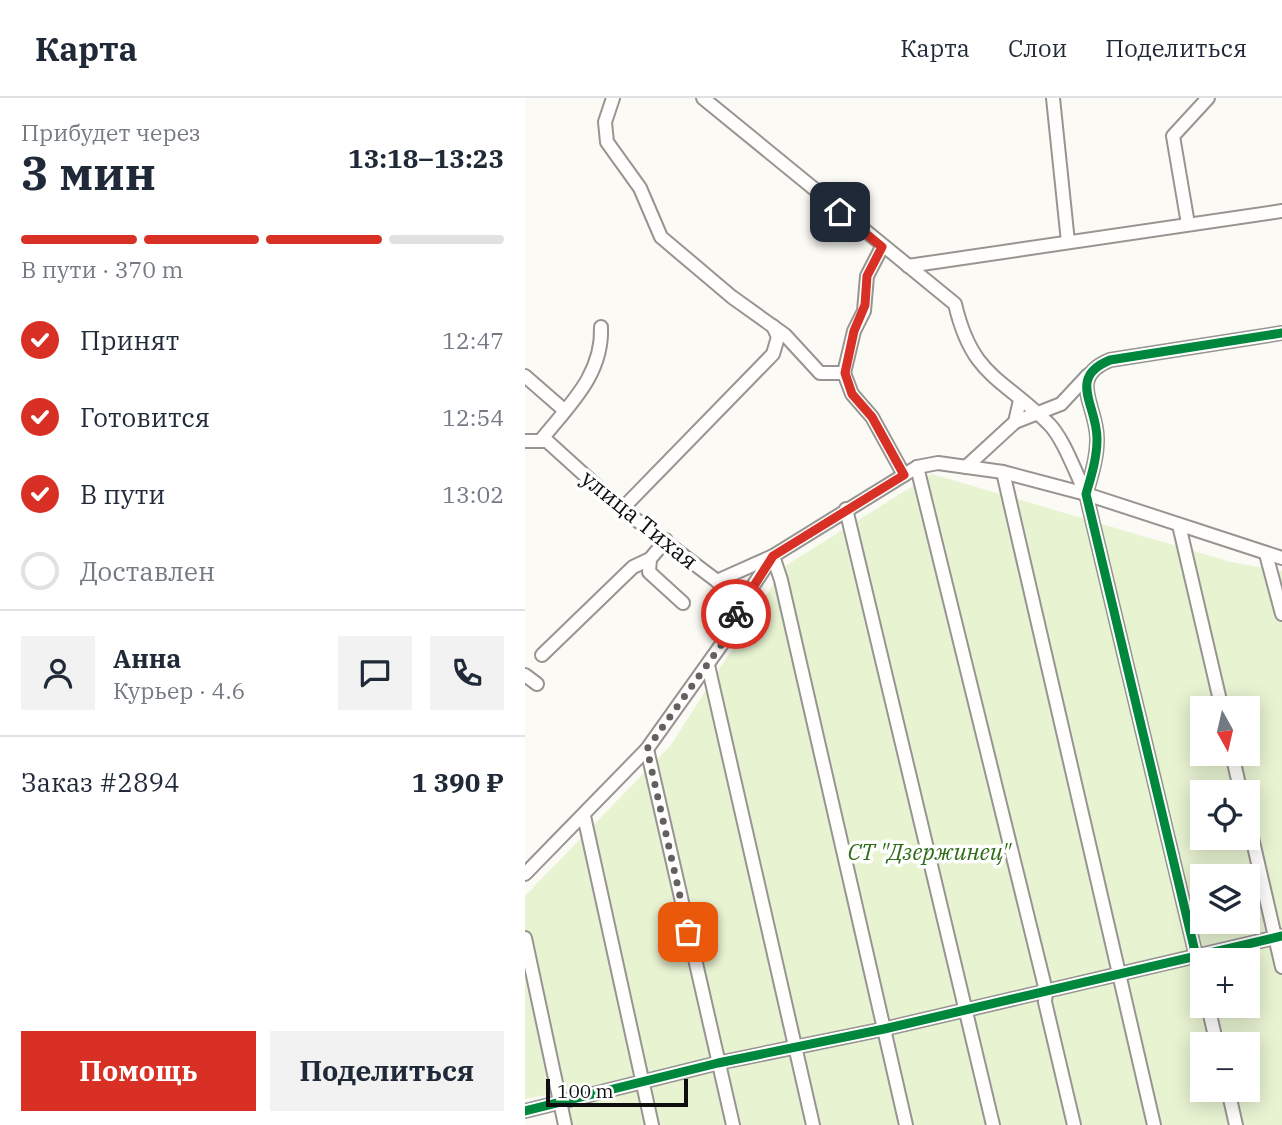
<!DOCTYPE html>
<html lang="ru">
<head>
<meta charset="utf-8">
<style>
  :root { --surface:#fff; --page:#f2f2f3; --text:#1f2937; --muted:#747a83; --line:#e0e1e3; --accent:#d93025 }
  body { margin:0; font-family:"IBM Plex Serif",serif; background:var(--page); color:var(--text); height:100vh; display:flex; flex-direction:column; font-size:26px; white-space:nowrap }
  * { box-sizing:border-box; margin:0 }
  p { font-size:23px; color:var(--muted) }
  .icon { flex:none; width:38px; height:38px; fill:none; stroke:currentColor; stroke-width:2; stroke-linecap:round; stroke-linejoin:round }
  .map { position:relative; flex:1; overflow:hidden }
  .panel { display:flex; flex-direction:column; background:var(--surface); width:525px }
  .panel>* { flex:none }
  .needle { width:46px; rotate:172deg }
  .controls { position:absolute; left:665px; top:598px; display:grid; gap:14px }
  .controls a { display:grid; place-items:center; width:70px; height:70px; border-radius:0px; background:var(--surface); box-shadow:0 4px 18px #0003; font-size:35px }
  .scale { position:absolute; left:21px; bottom:18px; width:142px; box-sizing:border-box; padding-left:7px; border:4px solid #0f0f0f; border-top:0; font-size:19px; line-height:24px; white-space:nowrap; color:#0f0f0f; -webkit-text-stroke:5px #fff; paint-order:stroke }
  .pin { position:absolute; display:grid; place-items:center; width:60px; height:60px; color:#fff; margin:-30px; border-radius:14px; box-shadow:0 4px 10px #0006 }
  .courier { position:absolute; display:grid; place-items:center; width:70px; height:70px; margin:-35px; border:5px solid #d93025; border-radius:50%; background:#fff; color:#222; box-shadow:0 2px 9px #0007 }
  .overview em { font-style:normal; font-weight:800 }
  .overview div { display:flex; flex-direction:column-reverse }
  .overview { display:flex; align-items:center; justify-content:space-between; height:119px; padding:0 21px }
  h1 { font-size:46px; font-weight:800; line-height:52px }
  .bar { display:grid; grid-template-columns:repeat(4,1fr); gap:10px 7px; align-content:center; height:84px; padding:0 21px }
  .bar i { height:9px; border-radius:5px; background:var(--line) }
  .bar .current { background:var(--accent) }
  .bar p { grid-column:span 4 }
  .line { display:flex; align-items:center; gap:18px; padding:0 21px; border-top:2px solid var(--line) }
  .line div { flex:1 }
  .round { display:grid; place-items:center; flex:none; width:74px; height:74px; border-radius:0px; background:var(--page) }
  ol { padding:0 21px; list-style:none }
  li { display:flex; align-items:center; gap:21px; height:77px }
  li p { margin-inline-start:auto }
  li .icon { padding:7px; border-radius:50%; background:var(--accent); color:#fff; stroke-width:4 }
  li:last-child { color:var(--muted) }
  li i { width:38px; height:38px; border:4px solid var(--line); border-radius:50% }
  .primary-button { display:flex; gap:14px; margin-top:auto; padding:14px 21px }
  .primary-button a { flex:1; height:80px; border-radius:0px; background:var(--accent); color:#fff; font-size:28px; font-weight:800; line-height:80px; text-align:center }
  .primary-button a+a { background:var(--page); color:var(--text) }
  header { display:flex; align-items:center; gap:42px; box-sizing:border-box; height:98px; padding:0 35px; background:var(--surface); border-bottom:2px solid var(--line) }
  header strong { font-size:33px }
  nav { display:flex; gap:38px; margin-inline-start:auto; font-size:24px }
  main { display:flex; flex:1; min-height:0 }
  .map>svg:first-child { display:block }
  .green { fill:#e8f3d2; fill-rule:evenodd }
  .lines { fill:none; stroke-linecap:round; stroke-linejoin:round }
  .minor-casing { stroke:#969592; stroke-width:16 }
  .minor { stroke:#fffefd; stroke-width:12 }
  .cycleway-casing { stroke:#fff; stroke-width:13 }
  .cycleway { stroke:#00873e; stroke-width:9 }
  .done { stroke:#62615f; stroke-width:7; stroke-dasharray:0 12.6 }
  .route { stroke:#d93025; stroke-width:9 }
  .labels { text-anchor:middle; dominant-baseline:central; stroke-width:7; stroke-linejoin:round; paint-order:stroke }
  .street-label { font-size:23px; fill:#0f0f0f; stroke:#fff }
  .park-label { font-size:23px; font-style:italic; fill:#316d19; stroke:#fff }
</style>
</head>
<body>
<header>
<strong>Карта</strong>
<nav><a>Карта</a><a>Слои</a><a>Поделиться</a></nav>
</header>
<main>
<section class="panel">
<div class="overview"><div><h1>3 мин</h1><p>Прибудет через</p></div><em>13:18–13:23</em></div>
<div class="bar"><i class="current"></i><i class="current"></i><i class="current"></i><i></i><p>В пути · 370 m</p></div>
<ol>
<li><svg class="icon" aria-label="check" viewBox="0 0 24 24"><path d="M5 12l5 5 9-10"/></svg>Принят<p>12:47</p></li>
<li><svg class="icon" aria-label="check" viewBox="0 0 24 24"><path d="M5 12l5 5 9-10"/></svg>Готовится<p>12:54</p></li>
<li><svg class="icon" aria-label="check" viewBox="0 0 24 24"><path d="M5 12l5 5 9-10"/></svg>В пути<p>13:02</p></li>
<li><i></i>Доставлен</li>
</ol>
<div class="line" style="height:126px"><a class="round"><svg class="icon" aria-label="person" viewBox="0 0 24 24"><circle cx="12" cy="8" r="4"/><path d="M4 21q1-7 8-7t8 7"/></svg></a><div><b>Анна</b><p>Курьер · 4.6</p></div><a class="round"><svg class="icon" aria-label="chat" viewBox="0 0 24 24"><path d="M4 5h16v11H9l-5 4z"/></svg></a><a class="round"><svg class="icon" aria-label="phone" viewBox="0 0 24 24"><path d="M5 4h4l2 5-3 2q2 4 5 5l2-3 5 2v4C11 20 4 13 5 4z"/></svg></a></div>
<div class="line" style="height:91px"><div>Заказ #2894</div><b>1 390 ₽</b></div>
<div class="primary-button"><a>Помощь</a><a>Поделиться</a></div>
</section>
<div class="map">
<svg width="757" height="1027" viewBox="0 0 757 1027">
  <rect width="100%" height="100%" fill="#fcfaf4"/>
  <path class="green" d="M407,376L706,464L757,473V1027H46L38,994L0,1001V798L146,647L260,468ZM677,611H723V656H677ZM677,695H723V740H677ZM677,779H723V824H677ZM677,863H723V908H677ZM677,947H723V992H677Z"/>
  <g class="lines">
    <defs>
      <g id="minor">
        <path d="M88,0L80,24L82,44L115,90L136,139L207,199L260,237L295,275H319"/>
        <path d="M178,0L430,206C447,278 475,278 523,325C538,339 551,376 561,396L677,883"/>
        <path d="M528,0L543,144"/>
        <path d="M663,126L648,38L683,0"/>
        <path d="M357,149L342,178L339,213L329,233L319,275L327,296L347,319L379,377"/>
        <path d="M383,168L757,113"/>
        <path d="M0,278L39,312"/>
        <path d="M490,324L536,306L563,277"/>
        <path d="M16,342C44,307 78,277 76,229"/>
        <path d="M0,343H22L97,411L192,483L215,507L204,536L122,651L0,776"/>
        <path d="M392,369L521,893L520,904L549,1027"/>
        <path d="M441,369L490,324L495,302"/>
        <path d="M478,374L629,1027"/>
        <path d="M561,396C566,379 572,360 572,342C573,308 541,280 585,262L757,235"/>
        <path d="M97,411L248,256L253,239L248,228"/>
        <path d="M321,411L468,1027"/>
        <path d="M654,427L697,611"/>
        <path d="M741,456L757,516"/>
        <path d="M125,461L124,474L158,505"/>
        <path d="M192,483L248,458L392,369L413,365L478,374L561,396L757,460"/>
        <path d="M215,507L248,458L256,482L381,1027"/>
        <path d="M17,557L108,469L125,461L141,442"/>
        <path d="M183,567L288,1027"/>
        <path d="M0,577L12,586"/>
        <path d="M122,651L208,1027"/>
        <path d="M707,656L716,695"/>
        <path d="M59,718L127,1027"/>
        <path d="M723,722L757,869"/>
        <path d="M0,840L40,1027"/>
        <path d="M683,908L692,947"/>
        <path d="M703,992L711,1027"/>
        <path d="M0,1013L193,965L359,931L757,838"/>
      </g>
    </defs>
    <use href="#minor" class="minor-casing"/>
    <use href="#minor" class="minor"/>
    <defs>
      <g id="cycleway">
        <path d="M677,883L561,396C566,379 572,360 572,342C573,308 541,280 585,262L757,235"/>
        <path d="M0,1013L193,965L359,931L757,838"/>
      </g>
    </defs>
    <use href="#cycleway" class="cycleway-casing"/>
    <use href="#cycleway" class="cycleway"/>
  </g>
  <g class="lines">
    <path class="done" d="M163,834L122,651L204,536L211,516"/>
    <path class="route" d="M211,516L248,458L379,377L347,319L327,296L320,275L329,233L340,207L342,178L357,149L315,114"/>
  </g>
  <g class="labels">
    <g class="street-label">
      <text transform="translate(115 421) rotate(39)">улица Тихая</text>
    </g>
    <g class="park-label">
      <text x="404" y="753">СТ "Дзержинец"</text>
    </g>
  </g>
</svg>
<div class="controls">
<a><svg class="needle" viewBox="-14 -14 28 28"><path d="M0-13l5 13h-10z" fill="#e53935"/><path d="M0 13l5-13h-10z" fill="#747a83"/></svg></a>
<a><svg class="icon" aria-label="locate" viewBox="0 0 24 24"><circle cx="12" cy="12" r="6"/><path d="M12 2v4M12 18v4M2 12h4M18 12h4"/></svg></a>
<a><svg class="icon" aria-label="layers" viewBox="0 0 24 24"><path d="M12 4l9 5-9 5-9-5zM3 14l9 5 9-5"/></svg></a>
<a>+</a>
<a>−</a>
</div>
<div class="scale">100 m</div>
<div class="pin" style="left:163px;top:834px;background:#ea580c"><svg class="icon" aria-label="bag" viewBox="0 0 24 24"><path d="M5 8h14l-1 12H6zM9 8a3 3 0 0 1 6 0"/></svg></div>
<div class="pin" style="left:315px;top:114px;background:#1f2937"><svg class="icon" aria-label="home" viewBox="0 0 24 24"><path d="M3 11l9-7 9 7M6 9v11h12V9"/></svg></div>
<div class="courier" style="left:211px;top:516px"><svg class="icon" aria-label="bike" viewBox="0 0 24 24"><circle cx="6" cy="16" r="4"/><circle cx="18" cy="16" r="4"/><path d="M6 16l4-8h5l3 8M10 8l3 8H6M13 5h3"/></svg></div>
</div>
</main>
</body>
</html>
